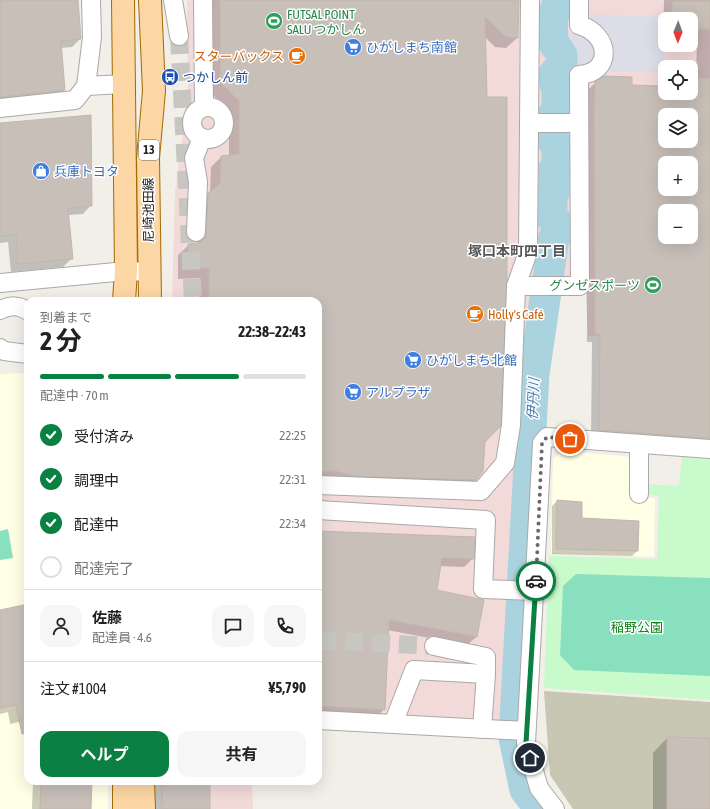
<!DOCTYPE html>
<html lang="ja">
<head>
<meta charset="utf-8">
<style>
  :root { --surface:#fff; --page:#f6f6f6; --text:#222; --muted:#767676; --line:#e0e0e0; --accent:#0b8043 }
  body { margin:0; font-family:"Asap Condensed","Noto Sans JP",sans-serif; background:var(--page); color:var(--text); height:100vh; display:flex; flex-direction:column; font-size:15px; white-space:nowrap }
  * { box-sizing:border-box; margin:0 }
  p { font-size:13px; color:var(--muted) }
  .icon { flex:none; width:22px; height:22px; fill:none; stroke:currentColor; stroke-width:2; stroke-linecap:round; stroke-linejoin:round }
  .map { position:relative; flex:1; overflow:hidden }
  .panel { position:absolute; left:24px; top:297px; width:298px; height:488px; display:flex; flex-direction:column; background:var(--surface); border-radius:12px; box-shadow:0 4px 16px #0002 }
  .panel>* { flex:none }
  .needle { width:26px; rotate:181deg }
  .fabs { position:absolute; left:658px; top:12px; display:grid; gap:8px }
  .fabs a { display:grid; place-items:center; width:40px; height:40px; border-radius:8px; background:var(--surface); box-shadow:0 4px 16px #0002; font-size:20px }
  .pin { position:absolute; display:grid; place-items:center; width:34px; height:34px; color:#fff; margin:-17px; border:2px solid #fff; border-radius:50%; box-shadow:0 1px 4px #0007 }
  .courier { position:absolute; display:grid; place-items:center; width:40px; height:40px; margin:-20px; border:3px solid #0b8043; border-radius:50%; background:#fff; color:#222; box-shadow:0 1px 5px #0007 }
  .overview em { font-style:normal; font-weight:700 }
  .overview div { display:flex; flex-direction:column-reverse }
  .overview { display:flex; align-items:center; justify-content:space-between; height:68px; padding:0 16px }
  h1 { font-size:26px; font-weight:700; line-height:30px }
  .bar { display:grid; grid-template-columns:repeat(4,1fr); gap:6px 4px; align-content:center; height:48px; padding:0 16px }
  .bar i { height:5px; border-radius:3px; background:var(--line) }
  .bar .active { background:var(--accent) }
  .bar p { grid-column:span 4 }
  .line { display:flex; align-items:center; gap:10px; padding:0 16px; border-top:1px solid var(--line) }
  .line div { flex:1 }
  .round { display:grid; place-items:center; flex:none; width:42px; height:42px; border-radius:12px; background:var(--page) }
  ol { padding:0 16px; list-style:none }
  li { display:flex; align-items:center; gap:12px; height:44px }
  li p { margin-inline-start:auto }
  li .icon { padding:4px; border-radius:50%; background:var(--accent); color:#fff; stroke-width:4 }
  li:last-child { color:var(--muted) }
  li i { width:22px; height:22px; border:2px solid var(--line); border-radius:50% }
  .primary-button { display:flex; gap:8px; margin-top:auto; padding:8px 16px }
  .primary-button a { flex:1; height:46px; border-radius:12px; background:var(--accent); color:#fff; font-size:16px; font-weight:700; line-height:46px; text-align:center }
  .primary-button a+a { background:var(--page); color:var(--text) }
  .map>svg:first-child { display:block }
  .commercial { fill:#f2dad9; fill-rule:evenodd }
  .education { fill:#ffffe5 }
  .construction { fill:#c7c7b4 }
  .park { fill:#c8facc }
  .pitch { fill:#88e0be }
  .plaza { fill:#dddde8 }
  .shadow { fill:#0003; fill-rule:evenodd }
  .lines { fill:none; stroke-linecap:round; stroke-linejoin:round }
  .river { stroke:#aad3df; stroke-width:31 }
  .building { fill:#c7bfb8; stroke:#c4b6ab; fill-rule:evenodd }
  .minor-tunnel { stroke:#c8c6c1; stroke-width:18; stroke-dasharray:18 9; stroke-linecap:butt }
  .minor-casing { stroke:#a9a9a9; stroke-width:20 }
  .major-casing { stroke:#a06b00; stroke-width:24 }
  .minor { stroke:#fff; stroke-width:18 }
  .major { stroke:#fcd6a4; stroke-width:22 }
  .done { stroke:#6b6a68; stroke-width:4; stroke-dasharray:0 7.2 }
  .route { stroke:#0b8043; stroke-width:5 }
  .labels { text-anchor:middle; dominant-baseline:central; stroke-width:3; stroke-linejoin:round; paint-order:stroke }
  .shield { fill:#fff; stroke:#646464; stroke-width:1 }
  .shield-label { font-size:12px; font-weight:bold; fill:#222 }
  .leisure-label { font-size:13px; fill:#27864d; stroke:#fff; text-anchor:start }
  .shop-label { font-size:13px; fill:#366cbe; stroke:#fff; text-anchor:start }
  .food-label { font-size:13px; fill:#c56008; stroke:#fff; text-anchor:end }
  .transit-label { font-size:13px; fill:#164399; stroke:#fff; text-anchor:start }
  .street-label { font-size:13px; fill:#222; stroke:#fff }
  .park-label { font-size:13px; fill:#0c8416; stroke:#fff }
  .neighbourhood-label { font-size:14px; font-weight:bold; fill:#555; stroke:#fff }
  .water-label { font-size:14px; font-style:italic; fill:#4a7aab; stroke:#fff }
</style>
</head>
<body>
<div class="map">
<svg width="710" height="809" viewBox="0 0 710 809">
  <rect width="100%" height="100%" fill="#f2efe9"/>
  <g class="commercial">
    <path d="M187,0H710V336H588L586,293H532L520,509L509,652L507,726L318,713V301H172L175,191L188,100ZM665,19H691V45H665ZM665,67H691V93H665ZM665,115H691V141H665ZM665,163H691V189H665ZM665,211H691V237H665Z"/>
    <path d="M161,781H252L253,809H162Z"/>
  </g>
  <g class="education">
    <path d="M28,373V781H108V809H0V374Z"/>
    <path d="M562,451L632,457V497L655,498L654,557L551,553L553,459Z"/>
  </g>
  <path class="construction" d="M544,691L710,702V809H573L550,775Z"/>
  <path class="park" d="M682,457L710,459V700L544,688L549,556L657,559L659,496L645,495V484L679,486Z"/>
  <g class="pitch">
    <path d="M8,529L13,558L0,560V531Z"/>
    <path d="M576,574L710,578V676L574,670L560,655L563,586Z"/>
  </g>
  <path class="plaza" d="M572,14L665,16L664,72H572L571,60L568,59L564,50L565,43L572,35Z"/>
  <g class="shadow">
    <path d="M0,0H77L80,39L72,47L60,48L64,90L56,98L0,104Z"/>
    <path d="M210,0H518L517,38L506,48L495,47L484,36V441L476,480L465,490L318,481V301H199V278L178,279V255L189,245L197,244L198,204L210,192L211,167L221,157L229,156V111L210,92Z"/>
    <path d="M664,0H710V448L591,439L592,342H587L586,92L595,83L631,86L662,87L665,84V93H691V79H696L697,38L691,37V19H665V37H663ZM665,115H691V141H665ZM665,163H691V189H665ZM665,211H691V237H665Z"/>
    <path d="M0,124L91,205L83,214L68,215L71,259L63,267L11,272L8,242L0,243Z"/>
    <path d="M557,501L581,519L637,551L632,556L552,554V506Z"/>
    <path d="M318,532L473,558L464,567L440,566L436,591L476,637L467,645L387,630L384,709L376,718L318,715Z"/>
    <path d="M28,605V720L10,724L8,712L0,714V611Z"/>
    <path d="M667,738L710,739V809H653V753Z"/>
    <path d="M33,781H91L90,809H32Z"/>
    <rect x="149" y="781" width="60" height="28"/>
  </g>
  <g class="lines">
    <path class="river" d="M540,809L525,790L514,738L534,374L554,237L556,236L557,222L552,218V195L554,193V169L557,167V144L553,141V115L557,113V87L555,84L554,74L562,64V55L553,42L552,15L557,10V0"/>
  </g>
  <g class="building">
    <path d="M0,0H78L81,39L61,41L65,90L0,97Z"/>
    <path d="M220,0H519L518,38L506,37L485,17L487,97H507V280L501,424L500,427L485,442L483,471L476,480L352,476L336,471L318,472V301H209V268L188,269V244L199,243L205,238L206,233L208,193L220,184L221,156L239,154V101L220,82Z"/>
    <path d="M672,1H710V29H691V19H672Z"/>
    <path d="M603,76L632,77V85L663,86V93H691V78H710V438L599,430L600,334H595L594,112L595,82ZM665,115H691V141H665ZM665,163H691V189H665ZM665,211H691V237H665Z"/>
    <path d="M91,115L92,206L68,208L73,259L18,264L16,235L0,236V123Z"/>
    <path d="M557,500L582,502V518L639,521L638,551L556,549Z"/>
    <path d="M318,531L475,537L474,559L442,558L437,590L484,600L477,637L389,620L385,710L318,706Z"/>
    <path d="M28,604V733L22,734L16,705L0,708V610Z"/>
    <path d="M667,737L710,738V809H667Z"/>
    <path d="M41,781H92L91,809H40Z"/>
    <rect x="162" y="781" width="48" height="28"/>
  </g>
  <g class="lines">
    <g class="minor-tunnel">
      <path d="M179,36L193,301"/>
      <path d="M318,640L434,646"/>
    </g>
    <defs>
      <g id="minor">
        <path d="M173,0L179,36"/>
        <path d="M203,0L204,107"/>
        <path d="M86,86L124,84"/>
        <circle cx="208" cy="123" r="16"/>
        <path d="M0,108L75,100L86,86L92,37L91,0"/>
        <path d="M529,123H579"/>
        <path d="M196,232L198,182L194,158L202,138"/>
        <path d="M0,283L126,271L150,272"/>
        <path d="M516,286H580L579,75C613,73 611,34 579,25V0"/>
        <path d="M0,310C11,305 18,305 28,311"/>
        <path d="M0,348L4,351L28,354"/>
        <path d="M318,485L481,491L505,463L511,425L516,286L528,252L530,0"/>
        <path d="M639,494V444"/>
        <path d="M318,510L486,520L483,589L535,591"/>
        <path d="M434,646L486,657V674"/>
        <path d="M318,720L526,731"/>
        <path d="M393,724L414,670L486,674L482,729"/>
        <path d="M555,809L539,788L526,743L542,443L547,437L710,449"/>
      </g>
      <g id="major">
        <path d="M123,0L126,271L124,301"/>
        <path d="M150,301L148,158L154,91L150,0"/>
        <path d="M124,781V809"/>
        <path d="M143,781L144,809"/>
      </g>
    </defs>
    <use href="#minor" class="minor-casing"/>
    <use href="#major" class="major-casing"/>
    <use href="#minor" class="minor"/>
    <use href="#major" class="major"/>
  </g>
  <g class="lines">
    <path class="done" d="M536,581L542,443L547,437L570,439"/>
    <path class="route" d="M530,758L526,743L536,581"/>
  </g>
  <defs>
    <symbol id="stadium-disc" viewBox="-11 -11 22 22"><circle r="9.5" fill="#2e9e5b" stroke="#fff"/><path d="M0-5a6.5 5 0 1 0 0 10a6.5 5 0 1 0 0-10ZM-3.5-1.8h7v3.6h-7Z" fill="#fff"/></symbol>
    <symbol id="supermarket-disc" viewBox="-11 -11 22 22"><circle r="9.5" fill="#3f7fe0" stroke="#fff"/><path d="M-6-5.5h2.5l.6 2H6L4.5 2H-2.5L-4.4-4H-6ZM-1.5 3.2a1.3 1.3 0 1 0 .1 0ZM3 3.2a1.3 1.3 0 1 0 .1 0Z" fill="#fff"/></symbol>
    <symbol id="cafe-disc" viewBox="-11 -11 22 22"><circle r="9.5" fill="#e8710a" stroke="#fff"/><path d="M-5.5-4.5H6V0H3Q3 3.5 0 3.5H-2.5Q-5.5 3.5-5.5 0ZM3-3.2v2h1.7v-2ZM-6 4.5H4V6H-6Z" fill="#fff"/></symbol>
    <symbol id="bus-disc" viewBox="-11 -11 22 22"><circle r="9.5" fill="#1a4fb4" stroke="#fff"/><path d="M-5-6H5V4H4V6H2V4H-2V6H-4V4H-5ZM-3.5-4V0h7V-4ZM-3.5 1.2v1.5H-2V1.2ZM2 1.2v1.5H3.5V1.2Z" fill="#fff"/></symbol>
    <symbol id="shop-disc" viewBox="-11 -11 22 22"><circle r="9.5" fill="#3f7fe0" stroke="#fff"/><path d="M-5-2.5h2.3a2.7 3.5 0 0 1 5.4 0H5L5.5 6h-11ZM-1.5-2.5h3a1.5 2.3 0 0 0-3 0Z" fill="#fff"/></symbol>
  </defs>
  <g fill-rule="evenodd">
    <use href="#stadium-disc" x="264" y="11" width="20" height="20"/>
    <use href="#supermarket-disc" x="343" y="37" width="20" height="20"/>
    <use href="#cafe-disc" x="287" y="46" width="20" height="20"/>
    <use href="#bus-disc" x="160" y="67" width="20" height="20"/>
    <use href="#shop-disc" x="31" y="161" width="20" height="20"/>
    <use href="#stadium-disc" x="643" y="275" width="20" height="20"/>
    <use href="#cafe-disc" x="465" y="304" width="20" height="20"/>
    <use href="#supermarket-disc" x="403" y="350" width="20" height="20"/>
    <use href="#supermarket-disc" x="343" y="382" width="20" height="20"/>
  </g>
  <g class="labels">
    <rect class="shield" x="139" y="140" width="20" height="20" rx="3"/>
    <g class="shield-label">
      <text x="149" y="150">13</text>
    </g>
    <g class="leisure-label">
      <text x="287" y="14">FUTSAL POINT<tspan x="287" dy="15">SALU つかしん</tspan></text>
      <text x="640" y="285" text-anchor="end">グンゼスポーツ</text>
    </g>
    <g class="shop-label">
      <text x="366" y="47">ひがしまち南館</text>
      <text x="54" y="171">兵庫トヨタ</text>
      <text x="426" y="360">ひがしまち北館</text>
      <text x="366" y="392">アルプラザ</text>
    </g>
    <g class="food-label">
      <text x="284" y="56">スターバックス</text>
      <text x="488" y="314" text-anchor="start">Holly's Café</text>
    </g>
    <g class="transit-label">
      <text x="183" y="77">つかしん前</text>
    </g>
    <g class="street-label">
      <text transform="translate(148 210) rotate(-90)">尼崎池田線</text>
    </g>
    <g class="park-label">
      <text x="637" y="627">稲野公園</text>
    </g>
    <g class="neighbourhood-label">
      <text x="517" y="251">塚口本町四丁目</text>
    </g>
    <g class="water-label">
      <text transform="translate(533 399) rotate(-87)">伊丹川</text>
    </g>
  </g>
</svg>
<div class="fabs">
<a><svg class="needle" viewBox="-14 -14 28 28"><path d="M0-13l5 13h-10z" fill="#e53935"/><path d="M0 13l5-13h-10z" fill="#767676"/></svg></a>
<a><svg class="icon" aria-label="locate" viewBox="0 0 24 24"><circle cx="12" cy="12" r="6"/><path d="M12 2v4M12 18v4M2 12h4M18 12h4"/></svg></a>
<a><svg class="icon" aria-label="layers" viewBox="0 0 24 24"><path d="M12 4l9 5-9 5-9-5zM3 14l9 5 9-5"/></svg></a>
<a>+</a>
<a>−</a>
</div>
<div class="pin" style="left:570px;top:439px;background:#ea580c"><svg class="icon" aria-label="bag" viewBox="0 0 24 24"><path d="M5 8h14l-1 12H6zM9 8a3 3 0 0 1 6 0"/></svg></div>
<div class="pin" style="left:530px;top:758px;background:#1f2937"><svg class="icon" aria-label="home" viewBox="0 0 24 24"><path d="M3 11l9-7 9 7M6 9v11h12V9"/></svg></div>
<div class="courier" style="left:536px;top:581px"><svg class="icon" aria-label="car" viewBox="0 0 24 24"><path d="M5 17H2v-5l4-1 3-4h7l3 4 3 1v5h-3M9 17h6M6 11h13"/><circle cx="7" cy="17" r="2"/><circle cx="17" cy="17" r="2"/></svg></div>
<section class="panel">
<div class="overview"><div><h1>2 分</h1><p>到着まで</p></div><em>22:38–22:43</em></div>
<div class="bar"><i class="active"></i><i class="active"></i><i class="active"></i><i></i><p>配達中 · 70 m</p></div>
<ol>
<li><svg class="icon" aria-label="check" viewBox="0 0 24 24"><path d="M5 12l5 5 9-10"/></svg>受付済み<p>22:25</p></li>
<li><svg class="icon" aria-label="check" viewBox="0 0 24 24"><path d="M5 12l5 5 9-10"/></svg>調理中<p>22:31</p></li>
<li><svg class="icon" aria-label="check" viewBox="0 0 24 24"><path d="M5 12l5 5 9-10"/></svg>配達中<p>22:34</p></li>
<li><i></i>配達完了</li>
</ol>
<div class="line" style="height:72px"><a class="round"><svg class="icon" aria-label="person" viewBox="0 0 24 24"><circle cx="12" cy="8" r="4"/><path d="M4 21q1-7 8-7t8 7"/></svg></a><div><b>佐藤</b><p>配達員 · 4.6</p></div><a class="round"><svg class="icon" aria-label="chat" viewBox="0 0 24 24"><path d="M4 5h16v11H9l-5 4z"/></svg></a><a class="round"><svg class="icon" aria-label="phone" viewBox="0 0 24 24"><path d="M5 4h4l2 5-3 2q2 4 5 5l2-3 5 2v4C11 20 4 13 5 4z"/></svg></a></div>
<div class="line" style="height:52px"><div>注文 #1004</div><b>¥5,790</b></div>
<div class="primary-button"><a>ヘルプ</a><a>共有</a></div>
</section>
</div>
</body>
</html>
